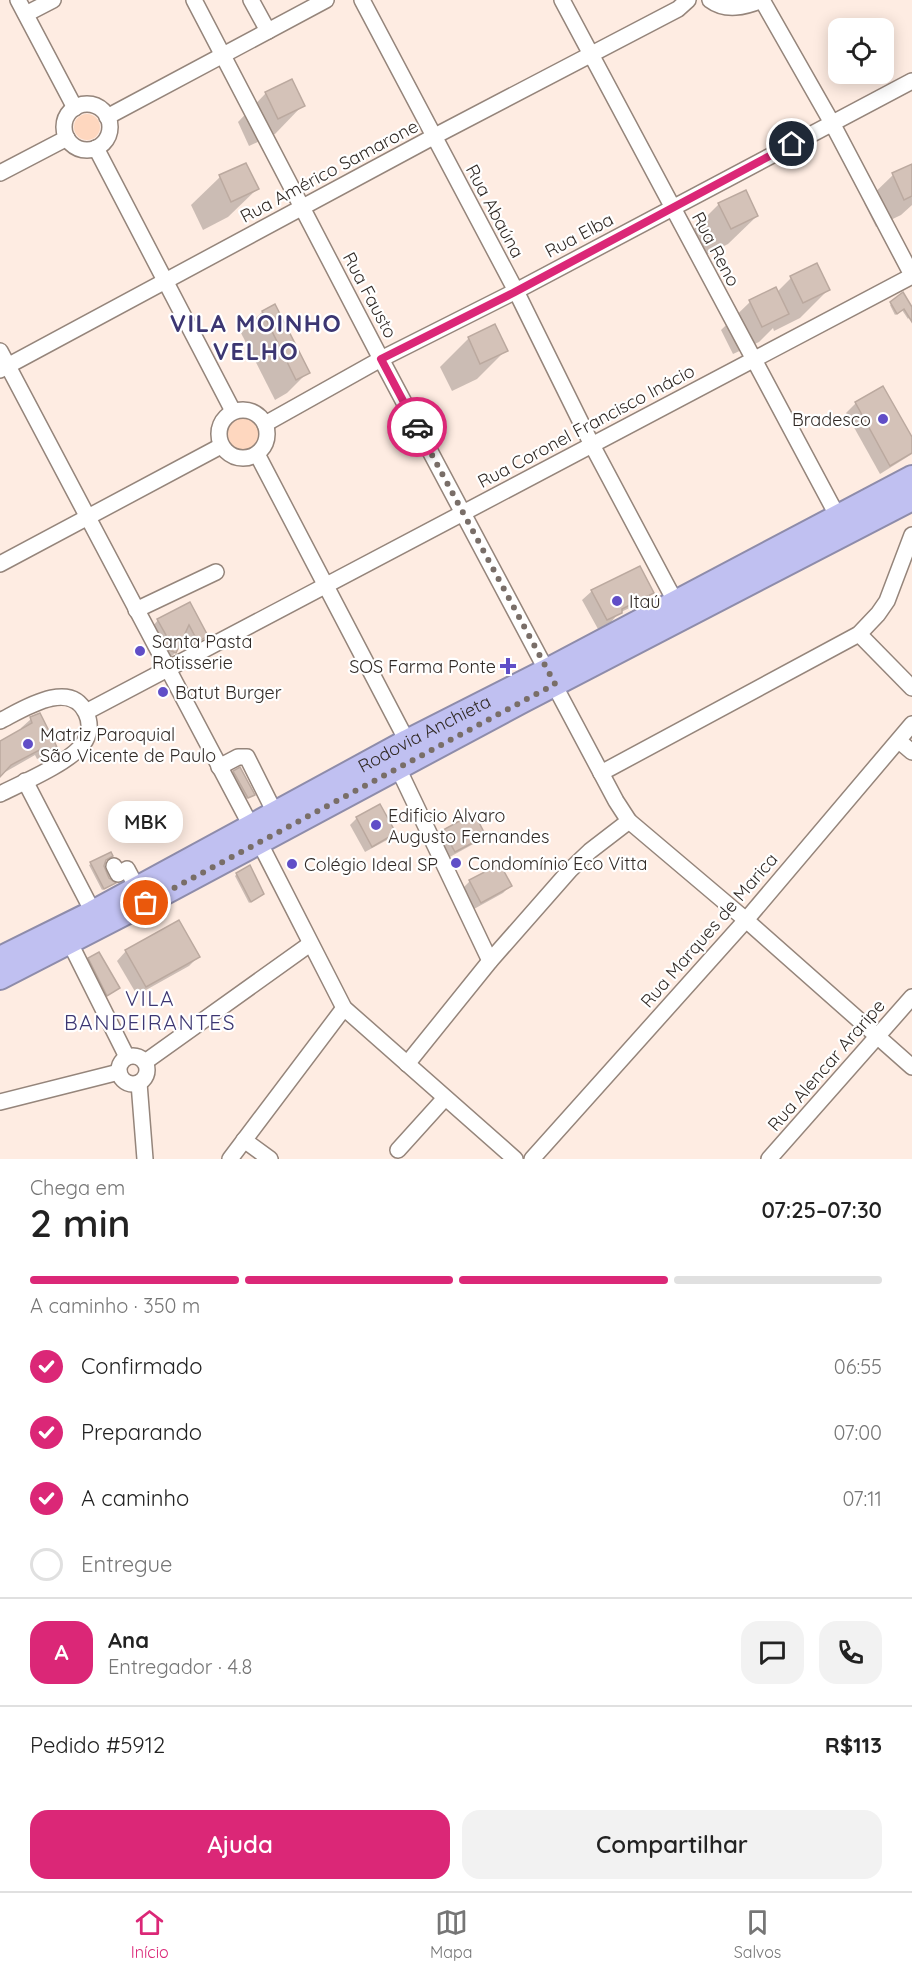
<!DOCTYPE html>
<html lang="pt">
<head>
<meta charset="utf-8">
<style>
  :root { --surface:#fff; --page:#f2f2f2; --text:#222; --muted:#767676; --line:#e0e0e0; --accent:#db2777 }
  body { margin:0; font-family:Quicksand,sans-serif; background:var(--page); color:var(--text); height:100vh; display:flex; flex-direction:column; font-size:22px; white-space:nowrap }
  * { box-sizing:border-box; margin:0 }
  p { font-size:20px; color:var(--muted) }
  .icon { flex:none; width:33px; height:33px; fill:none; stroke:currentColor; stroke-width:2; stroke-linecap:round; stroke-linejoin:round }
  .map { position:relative; height:1159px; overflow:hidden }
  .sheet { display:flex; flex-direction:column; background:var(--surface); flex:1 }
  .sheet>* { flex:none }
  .fabs { position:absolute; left:828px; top:18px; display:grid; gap:12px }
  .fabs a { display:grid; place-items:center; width:66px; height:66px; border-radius:12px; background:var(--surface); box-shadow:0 3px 15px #0003; font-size:30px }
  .pin { position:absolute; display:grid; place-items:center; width:51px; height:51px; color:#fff; margin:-26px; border:3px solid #fff; border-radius:50%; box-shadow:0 2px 6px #0007 }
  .courier { position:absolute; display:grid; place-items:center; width:60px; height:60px; margin:-30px; border:4px solid #db2777; border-radius:50%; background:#fff; color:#222; box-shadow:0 2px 8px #0007 }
  .bubble { position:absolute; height:42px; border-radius:18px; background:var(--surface); box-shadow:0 3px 15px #0003; font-size:20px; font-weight:600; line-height:42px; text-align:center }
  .head em { font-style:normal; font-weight:600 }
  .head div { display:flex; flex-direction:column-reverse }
  .head { display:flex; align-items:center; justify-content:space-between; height:102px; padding:0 30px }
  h1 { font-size:39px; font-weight:600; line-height:45px }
  .bar { display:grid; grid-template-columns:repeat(4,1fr); gap:9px 6px; align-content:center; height:72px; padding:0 30px }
  .bar i { height:8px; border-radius:4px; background:var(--line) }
  .bar .active { background:var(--accent) }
  .bar p { grid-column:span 4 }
  .line { display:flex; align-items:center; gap:15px; padding:0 30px; border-top:2px solid var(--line) }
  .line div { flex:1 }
  .round { display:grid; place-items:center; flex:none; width:63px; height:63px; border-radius:18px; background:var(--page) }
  ol { padding:0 30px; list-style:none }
  li { display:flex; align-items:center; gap:18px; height:66px }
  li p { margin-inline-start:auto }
  li .icon { padding:6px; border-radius:50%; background:var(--accent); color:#fff; stroke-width:4 }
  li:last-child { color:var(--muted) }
  li i { width:33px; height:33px; border:3px solid var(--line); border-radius:50% }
  .cta { display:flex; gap:12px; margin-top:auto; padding:12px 30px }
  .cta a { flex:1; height:69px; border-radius:18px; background:var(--accent); color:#fff; font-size:24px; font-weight:600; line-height:69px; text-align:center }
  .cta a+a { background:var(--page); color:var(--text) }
  .tabs { display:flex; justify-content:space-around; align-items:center; height:84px; border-top:2px solid var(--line); background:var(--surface); font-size:16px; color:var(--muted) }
  .tabs a { display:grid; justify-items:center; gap:3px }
  .tabs .active { color:var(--accent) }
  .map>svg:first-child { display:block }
  .green { fill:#fed7bf }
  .shadow { fill:#0003 }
  .building { fill:#d4c2b8; stroke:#bba99f; stroke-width:1.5 }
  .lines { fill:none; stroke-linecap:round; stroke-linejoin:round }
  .minor-casing { stroke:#95857b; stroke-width:18 }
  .highway-casing { stroke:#8e8caa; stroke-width:26 }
  .minor { stroke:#fff; stroke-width:15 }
  .highway { stroke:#c0c0f1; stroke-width:22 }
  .done { stroke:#796e68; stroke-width:6; stroke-dasharray:0 10.8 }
  .route { stroke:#db2777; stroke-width:8 }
  .poi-dot { fill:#604ec7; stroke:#fff; stroke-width:2 }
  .labels { text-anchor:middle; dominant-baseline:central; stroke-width:4.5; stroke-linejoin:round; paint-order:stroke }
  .street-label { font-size:18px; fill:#312a26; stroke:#fff }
  .poi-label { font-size:18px; fill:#312a26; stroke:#fff; text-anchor:start }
  .quarter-label { font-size:21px; letter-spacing:1.5px; fill:#3c3672; stroke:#fff }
  .district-label { font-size:24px; font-weight:bold; letter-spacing:1.5px; fill:#3c3672; stroke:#fff }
</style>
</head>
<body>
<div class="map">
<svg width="912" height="1159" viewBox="0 0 912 1159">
  <rect width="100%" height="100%" fill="#feece2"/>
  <g class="green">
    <circle cx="87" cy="127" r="13"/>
    <circle cx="242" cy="434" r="20"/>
  </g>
  <g class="shadow">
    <path d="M266,93L303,105L275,134L249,146L238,122Z"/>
    <path d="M245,165L257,189L228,217L203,230L191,205L220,177Z"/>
    <path d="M912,165V205L901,215L876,227L864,203L893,175Z"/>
    <path d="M719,204L757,216L728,244L702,257L691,232Z"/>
    <path d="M791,278L828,290L800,318L774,331L773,328L759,342L733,354L721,330L750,302L777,292Z"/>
    <path d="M902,294L912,310V314L908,319L902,310L895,315L890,305Z"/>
    <path d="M275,306L308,372L287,393L275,400L241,333L262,312Z"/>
    <path d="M469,338L506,350L477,379L452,391L440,367Z"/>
    <path d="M882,388L912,440V454L880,474L846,413L856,403Z"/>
    <path d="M592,591L652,592L642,602L619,613L611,622L598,629L582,600Z"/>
    <path d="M190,604L207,636L192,646L185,632L176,652L171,657L164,655L153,626L158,620Z"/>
    <path d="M31,719L55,747L46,756L37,759L35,755L0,775V742L22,730L21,728Z"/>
    <path d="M234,772L251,796L246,799L232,774Z"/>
    <path d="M379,806L394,833L387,840L365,852L350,825L357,818Z"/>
    <path d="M444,831L484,835L477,842L448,858L437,838Z"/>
    <path d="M110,854L111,856L105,861L103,866L112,885L102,890L89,865Z"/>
    <path d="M237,874L260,895L249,903L235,876Z"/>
    <path d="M470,881L510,886L503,893L474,909L463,888Z"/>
    <path d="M126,951L198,957L189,966L137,995L117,961Z"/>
    <path d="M90,958L118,988L100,1001L83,965Z"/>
  </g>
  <g class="building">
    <path d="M292,79L305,106L278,119L265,92Z"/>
    <path d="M246,163L259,189L231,202L219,175Z"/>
    <path d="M912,164V196L904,200L892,173Z"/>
    <path d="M746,190L758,216L731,229L718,203Z"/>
    <path d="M817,263L830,290L803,303L790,276Z"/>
    <path d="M776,287L789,314L762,327L749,300Z"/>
    <path d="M903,292L912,307V322L904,309L897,314L890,302Z"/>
    <path d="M275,304L310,373L296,380L262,311Z"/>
    <path d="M495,324L508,351L480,364L468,337Z"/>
    <path d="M883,386L912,437V453L890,466L855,402Z"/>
    <path d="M640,566L654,593L622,609V613L607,620L591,590Z"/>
    <path d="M190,602L208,636L198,642L189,625L176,653L169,650L166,644L167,637L157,619Z"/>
    <path d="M40,713L57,747L46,751L45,747L11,765L0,777V741L32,723L30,717Z"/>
    <path d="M240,767L255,795L248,798L233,771Z"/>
    <path d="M380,804L396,833L372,847L356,817Z"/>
    <path d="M474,813L486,836L455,852L443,830Z"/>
    <path d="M111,852L113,856L106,860L104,866L109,878L116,883L104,889L90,862Z"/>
    <path d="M500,864L512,886L481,903L469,880Z"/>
    <path d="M250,865L264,894L251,902L236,873Z"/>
    <path d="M179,920L200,957L146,987L125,950Z"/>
    <path d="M99,952L120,988L107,996L88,958Z"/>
  </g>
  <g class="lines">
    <defs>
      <g id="minor">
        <path d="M18,0L75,108"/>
        <path d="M194,0L381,359L616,801L629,821L746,920L912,1067"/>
        <path d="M251,0L268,31"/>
        <path d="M362,0L516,291L592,445L675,601"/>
        <path d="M562,0L838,517"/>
        <path d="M710,0C726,12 745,7 762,0"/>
        <path d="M762,0L832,123L912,275"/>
        <path d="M26,14L53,0"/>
        <circle cx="87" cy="127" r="23"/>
        <path d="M107,117L326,0"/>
        <path d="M96,148L233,411"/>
        <path d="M0,173L67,138"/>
        <path d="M0,351L251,826L344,1008L515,1159"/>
        <path d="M0,370L433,137L678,9L688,0"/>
        <circle cx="243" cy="434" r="24"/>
        <path d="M265,424L381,359L516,291L912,81"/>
        <path d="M257,454L407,741"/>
        <path d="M0,564L221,446"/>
        <path d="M136,610L216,572"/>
        <path d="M859,634L912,688"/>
        <path d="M86,712L912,276"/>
        <path d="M0,721C22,710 70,678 86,713C91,723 90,735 83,744C69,763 22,783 0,794"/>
        <path d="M899,741L912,752"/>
        <path d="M219,767L238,757H247L275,813"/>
        <path d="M398,768L490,961"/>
        <path d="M601,773L859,634L878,614L887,601L912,535"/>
        <path d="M25,781L93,912"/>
        <path d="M114,866L118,874L127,869L137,888"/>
        <path d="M69,941L127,1057"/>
        <circle cx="133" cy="1070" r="14"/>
        <path d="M145,1062L310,944"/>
        <path d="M407,1064L490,961L570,870L590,851L629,821"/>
        <path d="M139,1083L145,1159"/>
        <path d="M0,1102L119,1072"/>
        <path d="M244,1140L270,1159"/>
        <path d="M398,1150L445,1098"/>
        <path d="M230,1159L344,1008"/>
        <path d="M532,1159L746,920L912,724"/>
        <path d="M769,1159L912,997"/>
      </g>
      <g id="highway">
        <path id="s1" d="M0,958L93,912L407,741L547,670L912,477"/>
        <path d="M0,978L165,893L521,702L912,499"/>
      </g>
    </defs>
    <use href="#minor" class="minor-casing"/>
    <use href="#highway" class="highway-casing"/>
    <use href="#minor" class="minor"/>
    <use href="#highway" class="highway"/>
  </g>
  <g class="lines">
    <path class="done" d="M146,903L555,684L417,427"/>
    <path class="route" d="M417,427L381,359L513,293L792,144"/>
  </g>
  <g class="poi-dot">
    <circle cx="883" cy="419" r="6"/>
    <circle cx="617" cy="601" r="6"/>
    <circle cx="140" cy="651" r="6"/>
    <path d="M505 657h6v6h6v6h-6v6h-6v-6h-6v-6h6z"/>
    <circle cx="163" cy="692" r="6"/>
    <circle cx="28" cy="744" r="6"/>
    <circle cx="376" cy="825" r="6"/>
    <circle cx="456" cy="863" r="6"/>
    <circle cx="292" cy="864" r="6"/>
  </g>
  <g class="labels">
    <g class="street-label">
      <text transform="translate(329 171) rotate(-28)">Rua Américo Samarone</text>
      <text transform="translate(495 211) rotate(62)">Rua Abaúna</text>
      <text transform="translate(579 235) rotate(-28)">Rua Elba</text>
      <text transform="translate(716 249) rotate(62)">Rua Reno</text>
      <text transform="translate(370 295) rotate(62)">Rua Fausto</text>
      <text transform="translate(586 426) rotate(-28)">Rua Coronel Francisco Inácio</text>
      <text stroke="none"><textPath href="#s1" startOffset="480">Rodovia Anchieta</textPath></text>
      <text transform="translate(709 930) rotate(-49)">Rua Marques de Marica</text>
      <text transform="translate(826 1065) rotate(-49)">Rua Alencar Araripe</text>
    </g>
    <g class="poi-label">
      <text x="871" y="419" text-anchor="end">Bradesco</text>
      <text x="629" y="601">Itaú</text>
      <text x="152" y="641">Santa Pasta<tspan x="152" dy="21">Rotisserie</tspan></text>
      <text x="496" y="666" text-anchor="end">SOS Farma Ponte</text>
      <text x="175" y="692">Batut Burger</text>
      <text x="40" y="734">Matriz Paroquial<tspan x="40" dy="21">São Vicente de Paulo</tspan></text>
      <text x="388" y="815">Edificio Alvaro<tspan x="388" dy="21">Augusto Fernandes</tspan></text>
      <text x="468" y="863">Condomínio Eco Vitta</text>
      <text x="304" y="864">Colégio Ideal SP</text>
    </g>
    <g class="quarter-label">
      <text x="150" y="998">VILA<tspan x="150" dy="24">BANDEIRANTES</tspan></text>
    </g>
    <g class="district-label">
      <text x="256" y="323">VILA MOINHO<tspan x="256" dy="28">VELHO</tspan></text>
    </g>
  </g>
</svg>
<div class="fabs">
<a><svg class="icon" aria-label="locate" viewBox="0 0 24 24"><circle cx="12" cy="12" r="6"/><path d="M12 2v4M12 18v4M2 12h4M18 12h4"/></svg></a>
</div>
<div class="pin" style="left:146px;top:903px;background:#ea580c"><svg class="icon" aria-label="bag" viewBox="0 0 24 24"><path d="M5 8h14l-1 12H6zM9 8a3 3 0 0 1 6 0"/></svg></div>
<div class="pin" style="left:792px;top:144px;background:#1f2937"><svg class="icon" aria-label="home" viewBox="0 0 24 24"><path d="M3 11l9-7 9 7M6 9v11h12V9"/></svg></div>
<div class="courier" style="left:417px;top:427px"><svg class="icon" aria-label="car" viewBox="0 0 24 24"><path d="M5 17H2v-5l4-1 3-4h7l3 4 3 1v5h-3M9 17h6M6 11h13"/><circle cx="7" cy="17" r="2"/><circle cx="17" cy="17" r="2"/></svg></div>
<div class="bubble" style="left:108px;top:801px;width:75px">MBK</div>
</div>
<section class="sheet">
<div class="head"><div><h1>2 min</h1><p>Chega em</p></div><em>07:25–07:30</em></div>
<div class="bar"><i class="active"></i><i class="active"></i><i class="active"></i><i></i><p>A caminho · 350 m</p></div>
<ol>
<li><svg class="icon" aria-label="check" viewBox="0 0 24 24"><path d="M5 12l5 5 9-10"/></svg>Confirmado<p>06:55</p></li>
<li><svg class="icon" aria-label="check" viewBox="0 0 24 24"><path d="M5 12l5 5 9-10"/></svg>Preparando<p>07:00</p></li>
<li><svg class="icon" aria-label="check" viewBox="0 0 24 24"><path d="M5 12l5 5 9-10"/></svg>A caminho<p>07:11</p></li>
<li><i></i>Entregue</li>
</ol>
<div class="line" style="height:108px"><b class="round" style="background:var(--accent);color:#fff">A</b><div><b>Ana</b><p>Entregador · 4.8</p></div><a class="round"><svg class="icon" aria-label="chat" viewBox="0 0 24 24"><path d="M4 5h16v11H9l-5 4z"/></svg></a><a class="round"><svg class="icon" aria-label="phone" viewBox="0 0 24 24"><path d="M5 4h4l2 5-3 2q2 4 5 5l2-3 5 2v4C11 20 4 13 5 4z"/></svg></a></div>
<div class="line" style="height:78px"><div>Pedido #5912</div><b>R$113</b></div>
<div class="cta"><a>Ajuda</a><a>Compartilhar</a></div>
</section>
<nav class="tabs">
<a class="active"><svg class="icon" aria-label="home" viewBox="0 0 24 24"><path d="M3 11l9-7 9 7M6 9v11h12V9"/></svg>Início</a>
<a><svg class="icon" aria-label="map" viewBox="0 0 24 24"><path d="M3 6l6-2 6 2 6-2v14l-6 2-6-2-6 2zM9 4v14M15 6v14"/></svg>Mapa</a>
<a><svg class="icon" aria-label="saved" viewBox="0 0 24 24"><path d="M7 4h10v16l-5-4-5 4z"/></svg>Salvos</a>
</nav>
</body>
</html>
